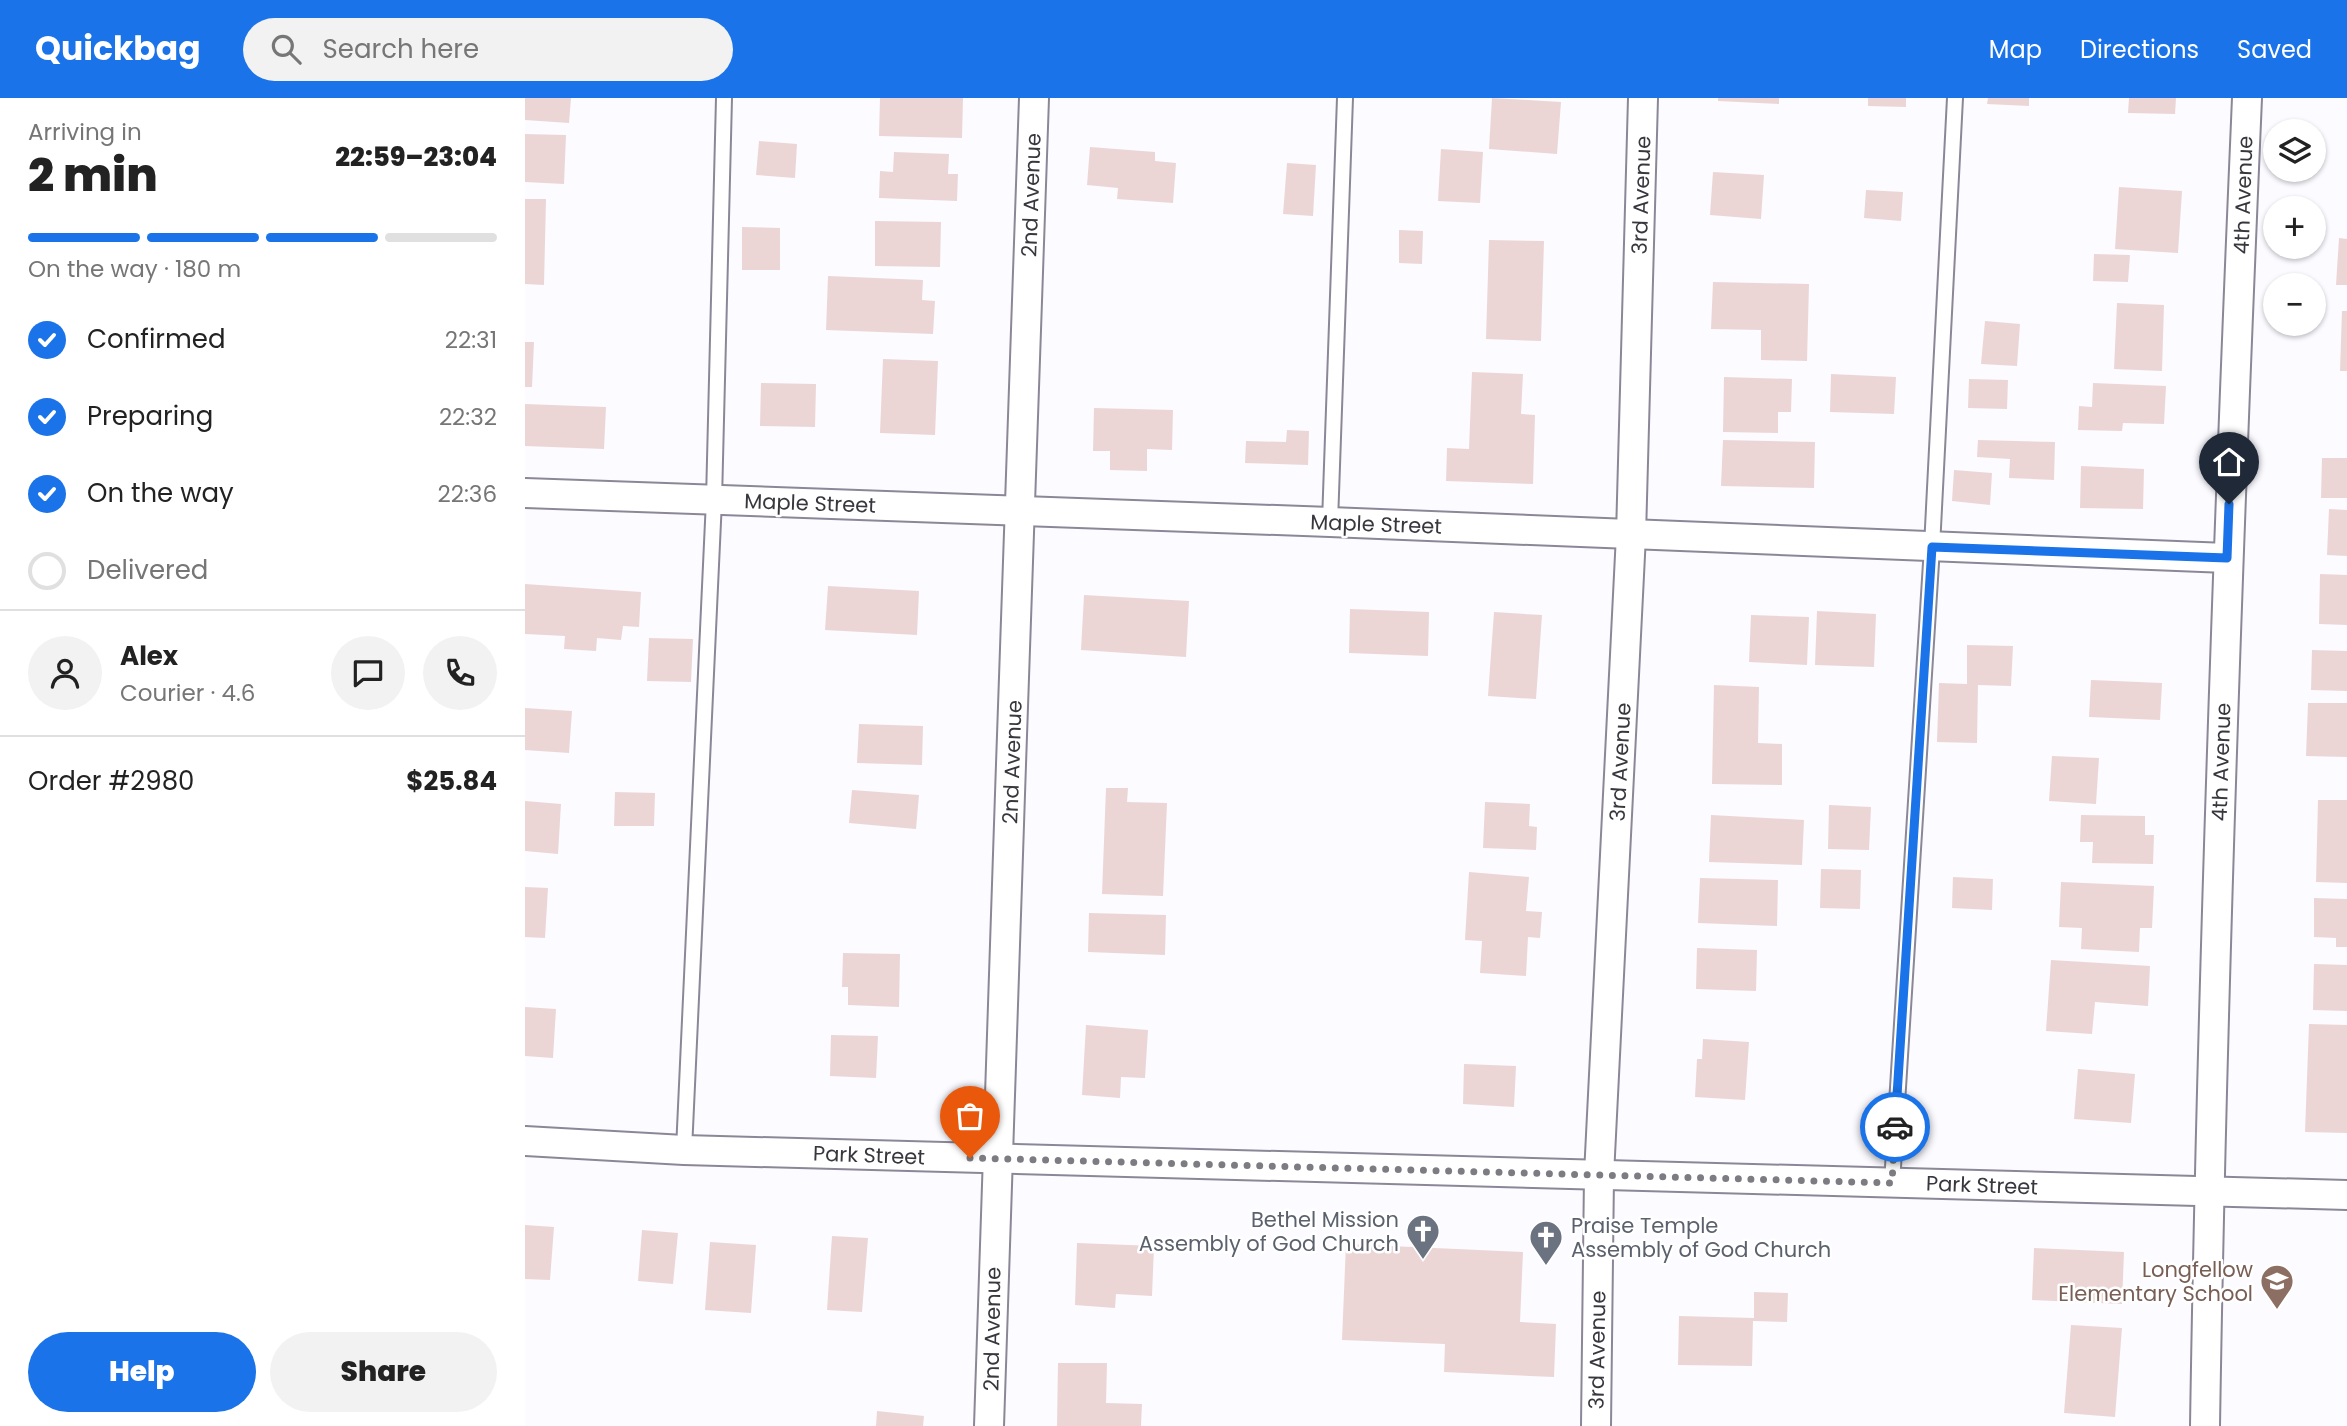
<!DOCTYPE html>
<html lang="en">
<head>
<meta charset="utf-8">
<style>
  :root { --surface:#fff; --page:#f2f2f2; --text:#222; --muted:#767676; --line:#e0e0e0; --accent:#1a73e8 }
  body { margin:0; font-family:Poppins,sans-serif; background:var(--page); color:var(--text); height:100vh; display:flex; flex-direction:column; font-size:26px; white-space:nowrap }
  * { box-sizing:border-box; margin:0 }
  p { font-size:23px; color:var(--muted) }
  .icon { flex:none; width:38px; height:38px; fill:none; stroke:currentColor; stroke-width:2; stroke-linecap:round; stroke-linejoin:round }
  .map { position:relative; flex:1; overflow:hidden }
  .panel { display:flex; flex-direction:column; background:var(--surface); width:525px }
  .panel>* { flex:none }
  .controls { position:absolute; left:1738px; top:21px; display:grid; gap:14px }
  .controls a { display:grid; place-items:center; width:63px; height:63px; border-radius:50%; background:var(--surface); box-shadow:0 2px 5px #0004; font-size:35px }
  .pin { position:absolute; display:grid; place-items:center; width:60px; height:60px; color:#fff; margin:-72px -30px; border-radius:50% 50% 50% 0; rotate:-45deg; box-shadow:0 0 7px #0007 }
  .pin .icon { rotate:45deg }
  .courier { position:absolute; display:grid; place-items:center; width:70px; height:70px; margin:-35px; border:5px solid #1a73e8; border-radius:50%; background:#fff; color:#222; box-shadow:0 2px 9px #0007 }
  .headline em { font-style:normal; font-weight:800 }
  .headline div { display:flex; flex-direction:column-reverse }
  .headline { display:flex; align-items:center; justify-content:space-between; height:119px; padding:0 28px }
  h1 { font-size:46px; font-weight:800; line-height:52px }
  .bar { display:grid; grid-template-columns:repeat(4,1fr); gap:10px 7px; align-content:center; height:84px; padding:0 28px }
  .bar i { height:9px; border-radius:5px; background:var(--line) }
  .bar .selected { background:var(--accent) }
  .bar p { grid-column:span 4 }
  .line { display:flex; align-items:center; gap:18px; padding:0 28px; border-top:2px solid var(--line) }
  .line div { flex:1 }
  .round { display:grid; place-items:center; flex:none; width:74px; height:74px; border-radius:37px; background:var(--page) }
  ol { padding:0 28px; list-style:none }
  li { display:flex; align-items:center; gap:21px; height:77px }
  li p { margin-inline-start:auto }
  li .icon { padding:7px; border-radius:50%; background:var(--accent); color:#fff; stroke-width:4 }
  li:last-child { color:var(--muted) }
  li i { width:38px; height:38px; border:4px solid var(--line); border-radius:50% }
  .primary-button { display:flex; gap:14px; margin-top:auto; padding:14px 28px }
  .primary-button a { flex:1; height:80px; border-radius:42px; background:var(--accent); color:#fff; font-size:28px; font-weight:800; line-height:80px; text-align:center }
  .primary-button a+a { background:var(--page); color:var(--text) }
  header { display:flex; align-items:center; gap:42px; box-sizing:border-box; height:98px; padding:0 35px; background:var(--accent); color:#fff }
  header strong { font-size:33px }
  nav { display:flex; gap:38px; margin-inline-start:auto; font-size:24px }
  .search { width:490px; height:63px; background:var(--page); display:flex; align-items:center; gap:18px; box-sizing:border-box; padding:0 24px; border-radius:38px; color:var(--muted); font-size:26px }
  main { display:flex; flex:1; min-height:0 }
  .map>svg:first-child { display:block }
  .building { fill:#ecd6d5 }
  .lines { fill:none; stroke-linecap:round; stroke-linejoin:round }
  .service-casing { stroke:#8b8797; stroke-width:18 }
  .minor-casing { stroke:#8b8797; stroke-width:32 }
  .service { stroke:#fff; stroke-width:14 }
  .minor { stroke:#fff; stroke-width:28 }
  .done { stroke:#7d7c82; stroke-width:7; stroke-dasharray:0 12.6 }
  .route { stroke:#1a73e8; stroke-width:9 }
  .labels { text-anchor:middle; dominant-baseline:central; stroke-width:5; stroke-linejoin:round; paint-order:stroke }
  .street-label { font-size:21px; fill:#39373e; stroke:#fff }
  .worship-label { font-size:21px; fill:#5b616d; stroke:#fff; text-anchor:end }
  .education-label { font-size:21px; fill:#785e54; stroke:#fff; text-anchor:end }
</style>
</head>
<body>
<header>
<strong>Quickbag</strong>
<div class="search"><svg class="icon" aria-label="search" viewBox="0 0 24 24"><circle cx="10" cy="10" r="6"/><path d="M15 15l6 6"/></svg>Search here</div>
<nav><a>Map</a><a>Directions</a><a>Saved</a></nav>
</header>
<main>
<section class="panel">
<div class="headline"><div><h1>2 min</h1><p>Arriving in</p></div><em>22:59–23:04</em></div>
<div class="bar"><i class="selected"></i><i class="selected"></i><i class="selected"></i><i></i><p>On the way · 180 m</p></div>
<ol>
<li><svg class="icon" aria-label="check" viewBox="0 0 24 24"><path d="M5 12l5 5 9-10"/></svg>Confirmed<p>22:31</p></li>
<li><svg class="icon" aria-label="check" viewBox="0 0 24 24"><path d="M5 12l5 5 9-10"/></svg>Preparing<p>22:32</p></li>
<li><svg class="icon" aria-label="check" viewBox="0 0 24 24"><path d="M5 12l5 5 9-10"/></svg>On the way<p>22:36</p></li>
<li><i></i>Delivered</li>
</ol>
<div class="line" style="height:126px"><a class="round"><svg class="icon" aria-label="person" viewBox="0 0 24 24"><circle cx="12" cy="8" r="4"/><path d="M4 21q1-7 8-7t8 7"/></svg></a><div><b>Alex</b><p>Courier · 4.6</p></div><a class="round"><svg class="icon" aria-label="chat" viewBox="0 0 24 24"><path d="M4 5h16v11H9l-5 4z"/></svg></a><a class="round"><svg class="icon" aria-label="phone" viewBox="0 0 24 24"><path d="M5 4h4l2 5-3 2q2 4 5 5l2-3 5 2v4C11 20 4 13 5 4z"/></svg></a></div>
<div class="line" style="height:91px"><div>Order #2980</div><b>$25.84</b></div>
<div class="primary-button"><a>Help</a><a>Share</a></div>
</section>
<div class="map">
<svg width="1822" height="1328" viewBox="0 0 1822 1328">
  <rect width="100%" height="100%" fill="#fcfbff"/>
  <g class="building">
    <path d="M0,0H46L44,25L0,22Z"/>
    <path d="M355,0H438L437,40L354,38Z"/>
    <path d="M967,0L1036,4L1032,56L964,51Z"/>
    <path d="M1193,0H1254V6L1193,3Z"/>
    <path d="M1343,0H1381V9L1343,8Z"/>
    <path d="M1463,0H1504V8L1462,6Z"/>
    <path d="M1604,0H1651L1650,16L1603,15Z"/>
    <path d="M0,36L41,37L39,86L0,84Z"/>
    <path d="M234,43L272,46L270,80L231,77Z"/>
    <path d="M565,49L630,54V63L651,65L648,105L592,101L593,90L562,87Z"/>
    <path d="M916,51L958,54L955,105L913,103Z"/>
    <path d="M369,54L424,56L423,76H433L432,103L354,100L355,73L368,74Z"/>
    <path d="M762,65L791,67L788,118L758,116Z"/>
    <path d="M1188,74L1239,77L1236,121L1185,117Z"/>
    <path d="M1594,89L1657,93L1653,155L1590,151Z"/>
    <path d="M1341,92L1378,94L1376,123L1339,120Z"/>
    <path d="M0,101H21L19,187L0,186Z"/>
    <path d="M350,123L416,124L415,169L350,168Z"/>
    <path d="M217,129L255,130V172H217Z"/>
    <path d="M874,132L898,133L897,166L874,165Z"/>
    <path d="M1814,140L1822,141V187H1811Z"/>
    <path d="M964,142L1019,143L1016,243L961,241Z"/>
    <path d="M1569,156L1605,157L1603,184L1568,183Z"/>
    <path d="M303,178L398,182L397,202L410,203L408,236L301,232Z"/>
    <path d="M1188,184L1284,186L1282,263L1236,262V232L1186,231Z"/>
    <path d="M1592,205L1639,207L1637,273L1589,271Z"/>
    <path d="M1817,213H1822V273H1815Z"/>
    <path d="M1460,223L1495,226L1492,268L1456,266Z"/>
    <path d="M0,244H9L7,289H0Z"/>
    <path d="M358,261L413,263L410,337L355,335Z"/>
    <path d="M947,274L998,276L996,316L1010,317L1008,386L921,383L922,350L944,351Z"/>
    <path d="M1306,276L1371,279L1369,316L1305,314Z"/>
    <path d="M1199,279L1267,281L1266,314H1253V335L1198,334Z"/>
    <path d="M1444,281L1483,282L1482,311L1443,310Z"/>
    <path d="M236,285L291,286L290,329L235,328Z"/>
    <path d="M1568,285L1641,288L1639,326L1598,325L1597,333L1553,332L1554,308L1567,309Z"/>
    <path d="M0,306L81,309L79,351L0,348Z"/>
    <path d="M569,310L648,312L647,352L622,351V373L585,372V353H568Z"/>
    <path d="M762,332L784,333L783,367L720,365L721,343L761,344Z"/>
    <path d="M1198,342L1290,344L1289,390L1196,388Z"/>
    <path d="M1453,342L1530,344L1529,382L1484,380L1485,361L1452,359Z"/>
    <path d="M1797,360H1822V400H1796Z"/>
    <path d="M1556,368L1619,371L1618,411L1555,410Z"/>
    <path d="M1429,372L1467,375L1465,407L1427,403Z"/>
    <path d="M1804,411L1822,412V458L1802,457Z"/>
    <path d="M1795,476L1822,477V527L1794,526Z"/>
    <path d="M0,486L116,494L114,529L98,528L96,542L72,540L71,553L39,551L40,538L0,536Z"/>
    <path d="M303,488L394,493L392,537L300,532Z"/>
    <path d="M559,497L664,503L661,559L556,552Z"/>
    <path d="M825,511L904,514L903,558L824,555Z"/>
    <path d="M1292,513L1351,516L1349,569L1290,567Z"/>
    <path d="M969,514L1017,517L1011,601L963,598Z"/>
    <path d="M1226,517L1284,519L1282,567L1224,564Z"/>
    <path d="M124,540L168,541L166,584L122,583Z"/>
    <path d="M1442,547L1488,548L1486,588L1453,587L1452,645L1412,644L1414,585L1442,586Z"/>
    <path d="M1787,552L1822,553V593L1786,592Z"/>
    <path d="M1566,582L1637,585L1635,622L1564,619Z"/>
    <path d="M1189,587L1234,589L1233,645L1257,646V687L1187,686Z"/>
    <path d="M1783,605H1822V659L1781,658Z"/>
    <path d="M0,610L47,613L44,655L0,652Z"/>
    <path d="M334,626L398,628L397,667L332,665Z"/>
    <path d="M1527,658L1574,660L1571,706L1524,703Z"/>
    <path d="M581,690H603L602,704L642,705L638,798L577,796Z"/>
    <path d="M327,692L394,697L391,731L324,725Z"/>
    <path d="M90,694L130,695L129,728H89Z"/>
    <path d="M1793,702H1822V785L1791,784Z"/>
    <path d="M0,703L36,706L33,756L0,753Z"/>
    <path d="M960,704L1005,706L1004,728L1012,729L1011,752L958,750Z"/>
    <path d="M1304,707L1346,709L1344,752L1303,751Z"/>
    <path d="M1186,717L1279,722L1277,767L1184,764Z"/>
    <path d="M1556,717L1620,718V737H1629L1628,766L1567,765L1568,744H1555Z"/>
    <path d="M1296,771L1336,772L1335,811L1295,810Z"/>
    <path d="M944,774L1004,779L1001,813L1017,814L1015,840L1003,839L1001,878L955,875L957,843L940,842Z"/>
    <path d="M1428,779L1468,781L1467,812L1427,810Z"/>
    <path d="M1175,780L1253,782L1252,828L1173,825Z"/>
    <path d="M1536,784L1629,788L1627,830H1615L1614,854L1556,851L1557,830L1534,829Z"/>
    <path d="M0,789L23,790L20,840L0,839Z"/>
    <path d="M1789,800L1822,801V849H1811V840L1789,839Z"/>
    <path d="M564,815L641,817L640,857L563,854Z"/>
    <path d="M1172,850L1232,852L1231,893L1171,891Z"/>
    <path d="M318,855L375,856L374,909L323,907V889H317Z"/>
    <path d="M1526,862L1625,868L1623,908L1570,904L1567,936L1521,933Z"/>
    <path d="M1789,866L1822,867V913L1788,912Z"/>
    <path d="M0,909L31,911L28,960L0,958Z"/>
    <path d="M1784,926L1822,927V1035L1780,1034Z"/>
    <path d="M561,927L623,932L620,980L596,979L595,1000L557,997Z"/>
    <path d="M306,937L353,938L351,980L305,978Z"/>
    <path d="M1178,941L1224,944L1220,1002L1170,999L1172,961H1177Z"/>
    <path d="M939,966L991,968L989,1009L938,1006Z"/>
    <path d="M1553,971L1610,976L1606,1025L1549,1021Z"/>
    <path d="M0,1127L29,1129L25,1182L0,1181Z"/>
    <path d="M117,1132L153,1135L148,1186L113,1183Z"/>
    <path d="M307,1138L343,1140L337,1214L302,1212Z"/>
    <path d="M185,1144L231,1147L226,1215L180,1212Z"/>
    <path d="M552,1145L629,1148L627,1198L591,1196L590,1210L550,1207Z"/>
    <path d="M821,1146L998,1154L995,1224L1031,1226L1029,1279L919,1274L920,1246L817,1242Z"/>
    <path d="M1509,1150L1599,1154L1597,1206L1507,1202Z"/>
    <path d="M1229,1194L1263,1195L1262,1224L1228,1223L1227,1268L1153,1267L1154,1218L1229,1220Z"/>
    <path d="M1546,1227L1597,1230L1590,1319L1539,1315Z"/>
    <path d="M533,1265H582L581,1305L617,1306L616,1328H532Z"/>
    <path d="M352,1313L399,1318L398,1328H351Z"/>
  </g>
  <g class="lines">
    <defs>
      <g id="service">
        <path d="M805,424L820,0"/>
        <path d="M159,1052L189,402L199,0"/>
        <path d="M1367,1085L1407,449L1430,0"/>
      </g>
      <g id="minor">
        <path d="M0,395L805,424L1702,460"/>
        <path d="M0,1043L159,1052L1822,1097"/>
        <path d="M464,1328C476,885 496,443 509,0"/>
        <path d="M1071,1328L1074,1077L1106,437L1118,0"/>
        <path d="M1680,1328C1687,885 1703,443 1722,0"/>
      </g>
    </defs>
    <use href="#service" class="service-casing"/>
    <use href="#minor" class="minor-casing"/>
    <use href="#service" class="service"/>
    <use href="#minor" class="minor"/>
  </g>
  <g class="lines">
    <path class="done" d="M445,1060L1367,1085L1370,1029"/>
    <path class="route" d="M1370,1029L1407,449L1702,460L1704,406"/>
  </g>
  <defs>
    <symbol id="church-pin" viewBox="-11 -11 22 30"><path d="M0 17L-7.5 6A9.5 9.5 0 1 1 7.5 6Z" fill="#6b7280" stroke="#fff"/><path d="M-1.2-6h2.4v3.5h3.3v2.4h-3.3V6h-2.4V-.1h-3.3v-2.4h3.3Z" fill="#fff"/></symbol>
    <symbol id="school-pin" viewBox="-11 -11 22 30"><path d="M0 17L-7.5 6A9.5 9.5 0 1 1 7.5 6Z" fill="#8d6e63" stroke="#fff"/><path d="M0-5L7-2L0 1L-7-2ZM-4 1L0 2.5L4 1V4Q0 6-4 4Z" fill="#fff"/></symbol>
  </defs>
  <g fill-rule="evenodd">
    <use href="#church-pin" x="879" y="1114" width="38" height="52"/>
    <use href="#church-pin" x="1002" y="1120" width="38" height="52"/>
    <use href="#school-pin" x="1733" y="1164" width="38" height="52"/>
  </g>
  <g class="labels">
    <g class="street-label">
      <text transform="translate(506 97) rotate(-88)">2nd Avenue</text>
      <text transform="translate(1116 97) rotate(-88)">3rd Avenue</text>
      <text transform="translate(1718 97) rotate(-88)">4th Avenue</text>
      <text transform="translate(285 405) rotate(2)">Maple Street</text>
      <text transform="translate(851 426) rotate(2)">Maple Street</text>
      <text transform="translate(487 664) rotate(-88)">2nd Avenue</text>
      <text transform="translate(1095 664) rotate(-87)">3rd Avenue</text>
      <text transform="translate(1696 664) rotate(-88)">4th Avenue</text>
      <text transform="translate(344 1057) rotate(2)">Park Street</text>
      <text transform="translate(1457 1087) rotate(2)">Park Street</text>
      <text transform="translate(467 1231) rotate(-89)">2nd Avenue</text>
      <text transform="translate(1072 1252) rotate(-89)">3rd Avenue</text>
    </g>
    <g class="worship-label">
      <text x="874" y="1121">Bethel Mission<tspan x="874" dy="24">Assembly of God Church</tspan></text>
      <text x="1046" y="1127" text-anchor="start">Praise Temple<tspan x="1046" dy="24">Assembly of God Church</tspan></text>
    </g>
    <g class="education-label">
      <text x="1728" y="1171">Longfellow<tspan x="1728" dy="24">Elementary School</tspan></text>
    </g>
  </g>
</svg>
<div class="controls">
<a><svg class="icon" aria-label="layers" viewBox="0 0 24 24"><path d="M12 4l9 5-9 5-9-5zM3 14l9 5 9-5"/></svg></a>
<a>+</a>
<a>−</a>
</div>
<div class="pin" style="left:445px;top:1060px;background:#ea580c"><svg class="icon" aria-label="bag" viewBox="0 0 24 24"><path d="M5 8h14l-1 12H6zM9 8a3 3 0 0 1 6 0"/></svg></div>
<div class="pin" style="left:1704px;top:406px;background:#1f2937"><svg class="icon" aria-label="home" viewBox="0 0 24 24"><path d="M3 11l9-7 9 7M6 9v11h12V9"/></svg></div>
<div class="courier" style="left:1370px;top:1029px"><svg class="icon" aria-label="car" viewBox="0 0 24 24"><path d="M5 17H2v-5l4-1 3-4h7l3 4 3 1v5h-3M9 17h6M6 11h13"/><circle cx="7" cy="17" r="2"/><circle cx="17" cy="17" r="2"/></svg></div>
</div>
</main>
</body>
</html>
